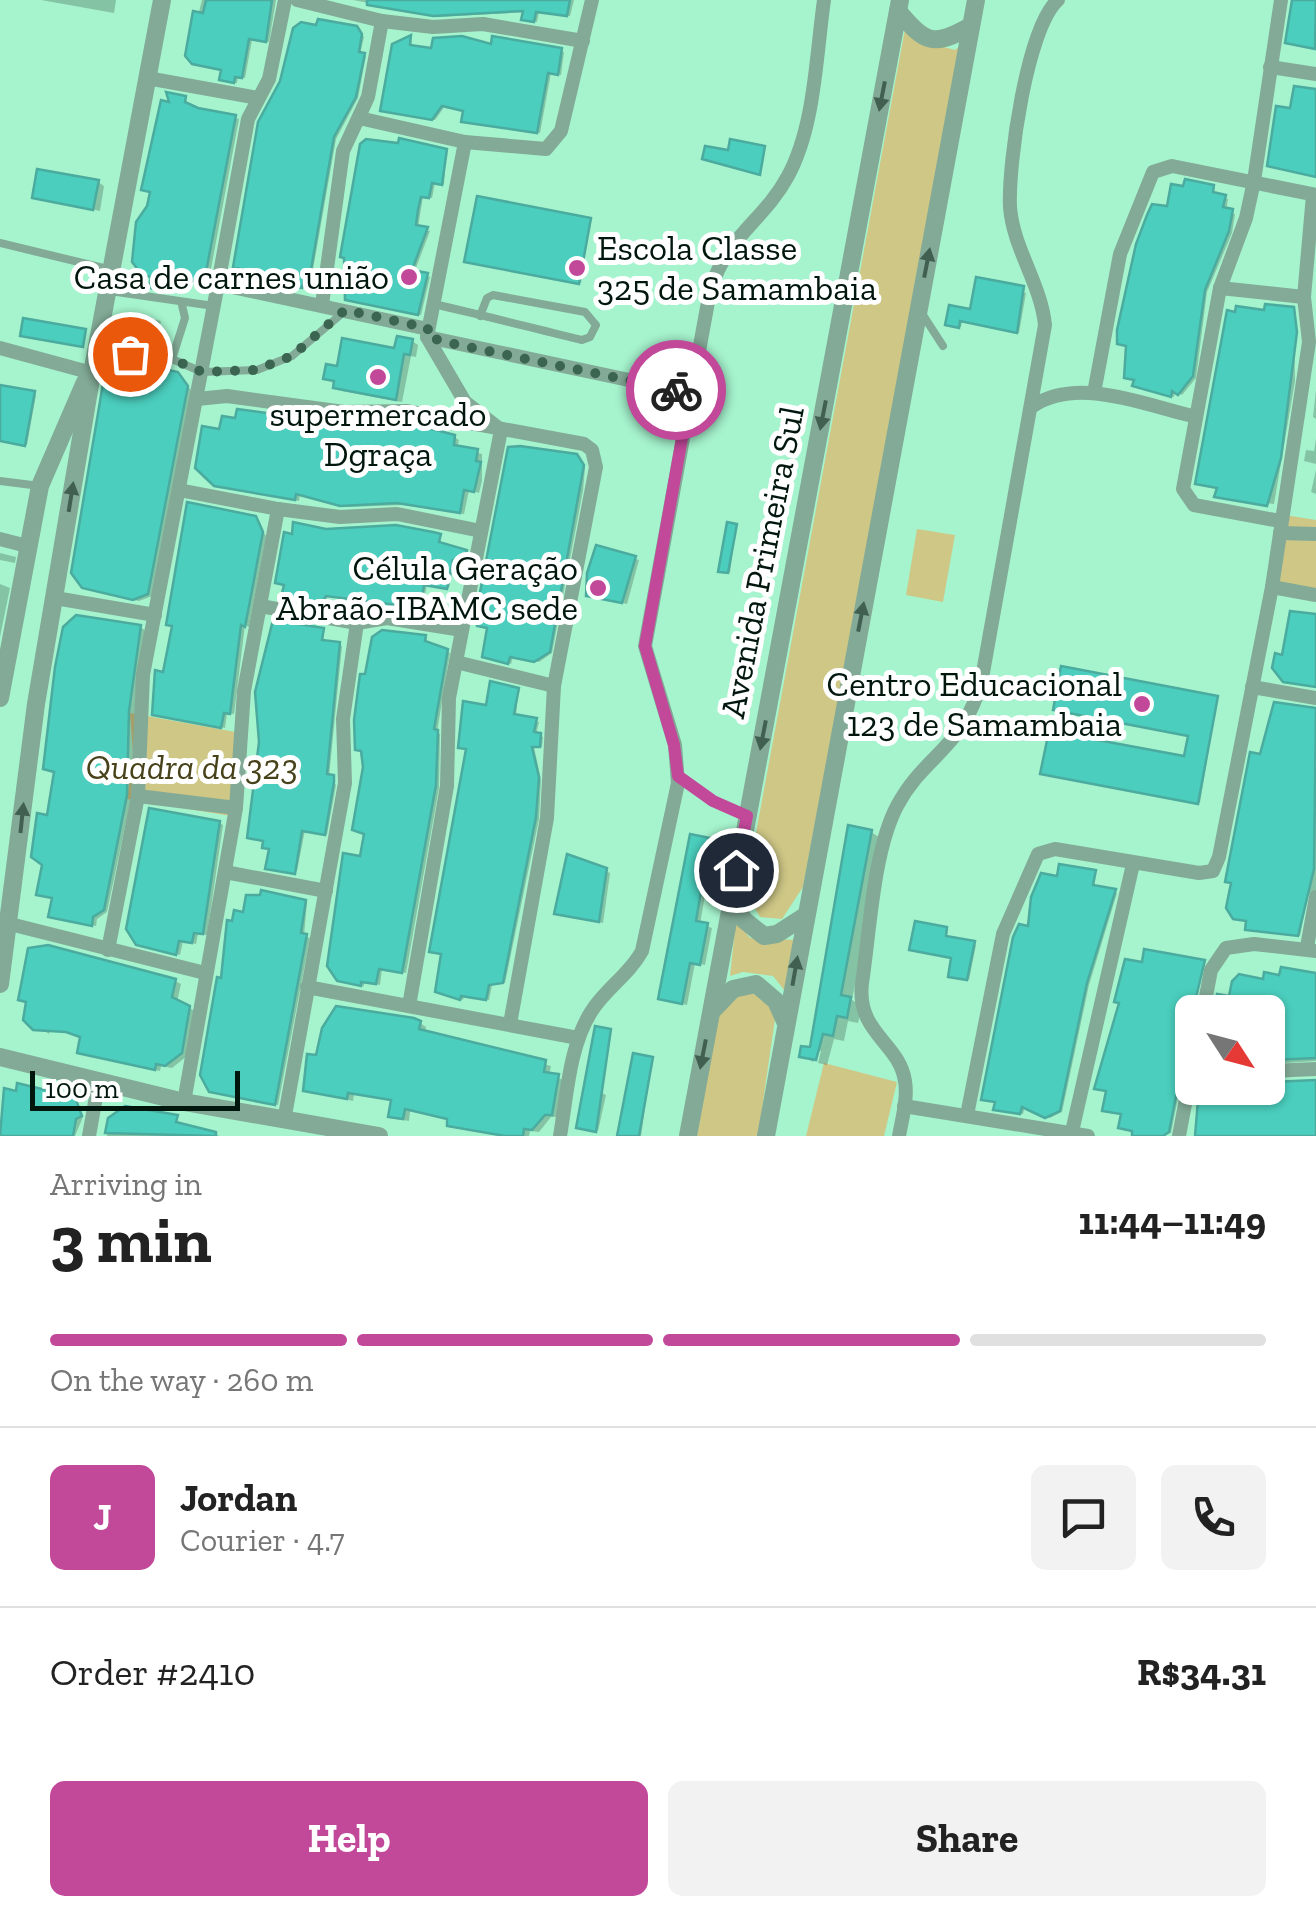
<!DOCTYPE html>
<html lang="en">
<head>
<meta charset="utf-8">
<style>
  :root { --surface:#fff; --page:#f2f2f2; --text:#222; --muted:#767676; --line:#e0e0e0; --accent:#c2489a }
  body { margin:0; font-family:"Zilla Slab",serif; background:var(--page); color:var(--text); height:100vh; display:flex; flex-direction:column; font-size:38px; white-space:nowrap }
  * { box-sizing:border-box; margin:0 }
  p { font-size:32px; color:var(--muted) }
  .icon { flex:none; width:55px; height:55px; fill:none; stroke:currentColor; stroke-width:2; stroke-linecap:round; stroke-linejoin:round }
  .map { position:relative; height:1136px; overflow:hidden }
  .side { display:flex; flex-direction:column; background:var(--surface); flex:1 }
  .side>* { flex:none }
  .needle { width:65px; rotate:126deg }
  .buttons { position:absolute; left:1175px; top:995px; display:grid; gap:20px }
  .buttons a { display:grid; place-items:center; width:110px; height:110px; border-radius:15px; background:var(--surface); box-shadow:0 2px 8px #0004; font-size:50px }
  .scale { position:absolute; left:30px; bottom:25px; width:210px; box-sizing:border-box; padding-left:10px; border:5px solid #01170d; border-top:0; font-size:28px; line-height:35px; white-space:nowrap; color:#01170d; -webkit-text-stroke:8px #fff; paint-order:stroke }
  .pin { position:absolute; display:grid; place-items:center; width:85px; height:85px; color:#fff; margin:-42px; border:5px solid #fff; border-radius:50%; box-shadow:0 2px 10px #0007 }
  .courier { position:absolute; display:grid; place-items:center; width:100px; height:100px; margin:-50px; border:8px solid #c2489a; border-radius:50%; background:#fff; color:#222; box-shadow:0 2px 12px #0007 }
  .overview em { font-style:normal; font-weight:800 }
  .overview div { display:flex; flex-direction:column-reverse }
  .overview { display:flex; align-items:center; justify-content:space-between; height:170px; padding:0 50px }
  h1 { font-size:65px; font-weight:800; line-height:75px }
  .bar { display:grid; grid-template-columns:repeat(4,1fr); gap:15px 10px; align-content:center; height:120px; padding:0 50px }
  .bar i { height:12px; border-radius:8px; background:var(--line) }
  .bar .on { background:var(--accent) }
  .bar p { grid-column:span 4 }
  .line { display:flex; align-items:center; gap:25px; padding:0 50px; border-top:2px solid var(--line) }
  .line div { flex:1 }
  .round { display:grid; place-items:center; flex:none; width:105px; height:105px; border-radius:15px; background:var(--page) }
  .cta { display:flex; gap:20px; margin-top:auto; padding:20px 50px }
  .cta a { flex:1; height:115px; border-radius:15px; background:var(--accent); color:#fff; font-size:40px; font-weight:800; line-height:115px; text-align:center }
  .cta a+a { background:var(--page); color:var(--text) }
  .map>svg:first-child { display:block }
  .green { fill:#cec786 }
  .shadow { fill:#0003 }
  .building { fill:#4bcebd; stroke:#4bab9e; stroke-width:2.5 }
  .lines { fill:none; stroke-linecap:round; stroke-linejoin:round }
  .service { stroke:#82aa96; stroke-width:8 }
  .minor { stroke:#82aa96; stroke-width:14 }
  .tertiary { stroke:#82aa96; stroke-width:18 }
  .oneway { fill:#426052 }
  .done { stroke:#3b6451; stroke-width:10; stroke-dasharray:0 18 }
  .route { stroke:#c2489a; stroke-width:12 }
  .poi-dot { fill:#c2489a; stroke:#fff; stroke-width:4 }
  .labels { text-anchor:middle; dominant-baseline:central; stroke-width:10; stroke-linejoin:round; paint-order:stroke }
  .poi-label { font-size:35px; fill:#01170d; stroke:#fff; text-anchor:end }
  .street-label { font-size:35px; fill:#01170d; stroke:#fff }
  .park-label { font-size:35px; font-style:italic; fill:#47421a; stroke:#fff }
</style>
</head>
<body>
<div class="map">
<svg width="1316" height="1136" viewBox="0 0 1316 1136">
  <rect width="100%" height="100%" fill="#a6f4ce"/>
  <g class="green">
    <path d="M905,29L918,40L955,50L965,42L803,887L782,919L760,917L745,892Z"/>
    <path d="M1285,515L1316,520V592L1277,584Z"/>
    <path d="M917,529L955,535L943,602L906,595Z"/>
    <path d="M130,713L247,734L245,782L237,817L127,799L133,754Z"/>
    <path d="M736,920L750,938L797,940L785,991L773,976L743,972L730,976Z"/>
    <path d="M741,992L763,995L776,1012L758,1136H697L718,1016Z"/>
    <path d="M824,1063L897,1082L884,1136H806Z"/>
  </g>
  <g class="shadow">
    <path d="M41,0H116L114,13Z"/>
    <path d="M202,0H276L269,42L252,40L245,78L238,77L237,83L225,81L224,70L188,55Z"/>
    <path d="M353,0H574L570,16L539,12L537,22L528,20L526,12L439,17Z"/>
    <path d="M360,31L364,37L360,54L366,56L358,98L336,139L311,281L306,280L304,288L248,278Z"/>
    <path d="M411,38L412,48L433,51L493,47L564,52L561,75L551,73L540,133L467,122L466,110L445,106L435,120L386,111L395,46Z"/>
    <path d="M185,98L188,106L239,119L210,274L196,283L170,280L168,290L156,288L150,207L173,105Z"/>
    <path d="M446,151L444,185L435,183L432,198L423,196L418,228L430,231L414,273L430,277L421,315L350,301Z"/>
    <path d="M98,182L104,186L100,211L34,197Z"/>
    <path d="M1213,188L1216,195L1228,199L1226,211L1235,214L1232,233L1207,292L1196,378L1182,395L1175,390L1174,397L1138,387L1125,363L1169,209Z"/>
    <path d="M590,220L581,283L469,262Z"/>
    <path d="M978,280L1026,293L1019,333L962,321L961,327L950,325L972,312Z"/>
    <path d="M1294,309L1295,381L1274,504L1220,498L1266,313Z"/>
    <path d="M145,317L161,321L159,331L143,327Z"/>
    <path d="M412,341L418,345L416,357L411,356L402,402L342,391L326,377Z"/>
    <path d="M177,374L191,390L152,596L139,601L89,589Z"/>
    <path d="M0,388L36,395L27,445L0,440Z"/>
    <path d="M1316,390V419L1313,417Z"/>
    <path d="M385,432L454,437L459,440L457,448L482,454V481L479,493L469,490L464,514L403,505L347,507L300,494L299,501L221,487Z"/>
    <path d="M1316,439V464L1304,461L1306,450L1314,451Z"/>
    <path d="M577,456L585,468L583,491L552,653L539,662L513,657L511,664L487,658Z"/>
    <path d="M1316,470V494L1311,492Z"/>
    <path d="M255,518L266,536L249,627L245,625L234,714L227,713L225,728L159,716L166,675Z"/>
    <path d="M736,527L730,573L723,571Z"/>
    <path d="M326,531L440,537L441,545L468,554L467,562L455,560L449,588L427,584L423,608L329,595L323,604L287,597Z"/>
    <path d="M597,548L639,560L627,604L588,595Z"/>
    <path d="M0,553L16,557L15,563L0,560Z"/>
    <path d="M0,584L10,588L0,637Z"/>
    <path d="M141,628L145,630L131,798L107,912L97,919L96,926L55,918L49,818L57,772Z"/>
    <path d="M323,630L324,642L342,646L329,777L336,785L327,835L305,830L297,871L271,869Z"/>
    <path d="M396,633L426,637L428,644L450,653L437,732L440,734L439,788L406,973L382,969L380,985L364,982V986L343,981Z"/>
    <path d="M518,691L516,717L539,722L536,735L543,737L542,747H534L541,780L539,819L505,983L492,985L489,1000L464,996L463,1000L441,992L488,708Z"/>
    <path d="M1217,698L1200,803L1045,774L1186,759Z"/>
    <path d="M1273,707L1316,713V890L1308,895L1300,936L1250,930L1262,756Z"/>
    <path d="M219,823L223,825L207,935L198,934L196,944L183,941L180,955L143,946Z"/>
    <path d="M871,832L882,839L852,1000L862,1006L858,1023L848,1021L844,1041L834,1039L827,1065L818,1063L821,1051H816L813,1062L802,1055L812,1050Z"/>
    <path d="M709,840L714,843L700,924L712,928L705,965L695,963L687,1005L665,1000Z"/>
    <path d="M606,871L610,873L603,923L557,913Z"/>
    <path d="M1095,873L1094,888L1117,893L1089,985L1062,1112L1050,1118L1025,1106L1023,1114L998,1110L1030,929L1059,879Z"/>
    <path d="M304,900L307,902L304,936L310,938L278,1105L216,1093L204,1084L229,949L245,915Z"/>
    <path d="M946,929L947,939L976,945L969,980L953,976L954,957L914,950Z"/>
    <path d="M1204,962L1192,1012L1191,1059L1184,1067L1171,1133L1134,1136L1144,965Z"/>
    <path d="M1316,976V1061L1268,1064V1012H1216L1219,997L1231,999L1281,978Z"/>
    <path d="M175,981L181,984L177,1002L195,1011L187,1056L172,1068L161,1066L160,1071L85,1055L79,1052L82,1037L50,1029L49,1034L26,1019L29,1004L21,999Z"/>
    <path d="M420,1023L426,1027L425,1033L551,1066L549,1075L564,1080L558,1117H551L539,1132L530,1131L529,1136H501L456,1128L449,1119L410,1111L409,1121L397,1119L391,1115L394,1101L354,1094L353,1101L306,1090L318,1058Z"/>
    <path d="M610,1032L602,1093L606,1095L598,1131L581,1128Z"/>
    <path d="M652,1060L641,1136H620Z"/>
    <path d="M6,1091L72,1098L83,1117L75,1136H0Z"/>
    <path d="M118,1110L177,1118L180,1126L220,1136H107L110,1119Z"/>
  </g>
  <g class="building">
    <path d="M206,0H272L266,42L249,39L242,78L235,77L234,83L219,80L221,70L192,64L185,56L193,11L203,13Z"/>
    <path d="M367,0H570L567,16L536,12L534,22L521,20L523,11L433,16L367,5Z"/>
    <path d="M1292,0H1316L1315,49L1285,43Z"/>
    <path d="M318,19L357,26L362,34L359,52L365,53L356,97L334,137L309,281L304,280L302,288L283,287L242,278L244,270L233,267L258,122L280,81L293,28L301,22L316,25Z"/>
    <path d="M411,35L410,45L431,48L433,38L462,36L491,44L492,36L562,48L558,75L548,73L537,133L461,122L463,111L442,106L432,120L380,111L392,44Z"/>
    <path d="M1294,86L1316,89V177L1267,166L1276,106L1290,108Z"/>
    <path d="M166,92L186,96L185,102L198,108L236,115L206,272L191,282L166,279L164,290L149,288L151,277L142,275L132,262L136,222L147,206L150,192L141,190L161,100L169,102Z"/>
    <path d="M399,138L447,149L442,185L432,183L429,198L421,197L418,210L416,225L428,227L412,270L428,273L418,315L345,300L344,258L340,257L360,144L366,139L398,143Z"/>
    <path d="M730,139L765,146L760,175L702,159L705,146L728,150Z"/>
    <path d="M37,169L99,180L93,210L32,198Z"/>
    <path d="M1185,179L1214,185L1213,192L1226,195L1223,207L1233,209L1229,231L1205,290L1193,376L1178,395L1172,391L1171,397L1132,386L1134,380L1124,378L1126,346L1117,344V330L1136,244L1147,215L1152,204L1167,206L1171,184L1183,186Z"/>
    <path d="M477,196L591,218L579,284L464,262Z"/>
    <path d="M976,277L1024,286L1017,333L960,321L959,328L945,325L949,305L970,309Z"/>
    <path d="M1265,304L1294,307L1297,332L1281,458L1267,506L1214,497L1217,488L1195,484L1227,310L1235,312L1236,306L1264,310Z"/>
    <path d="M23,318L86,329L83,347L20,336Z"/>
    <path d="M397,336L413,339L410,355L404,354L396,400L333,388L334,381L323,379L326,364L337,366L342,338L394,348Z"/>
    <path d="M123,360L178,372L188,386L148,594L133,600L82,588L71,573L106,366Z"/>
    <path d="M0,385L35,391L25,446L0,441Z"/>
    <path d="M237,409L383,429L384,422H405L455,435L454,445L478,449L476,461L481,462L474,492L464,490L460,513L397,503L340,506L296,494L295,500L214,486L195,468L202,426L219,429L222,416L235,418Z"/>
    <path d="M520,446L577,454L584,465L550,652L534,662L510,657L508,664L482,657L487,628L477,626L475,618L508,447Z"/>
    <path d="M187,502L256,516L263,532L245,627L241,625L230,714L224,713L221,728L152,715L155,670L163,672L172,626L166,625Z"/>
    <path d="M293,522L326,529L396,525L433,532L441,534L439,542L467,550L464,562L453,560L447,589L424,585L420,608L326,596L320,605L281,597L284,585L275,583L284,532L292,534Z"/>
    <path d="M727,522L737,524L728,573L718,572Z"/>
    <path d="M596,545L636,556L622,603L586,596L587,573Z"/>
    <path d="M1290,611L1316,614V687L1283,682L1272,668L1275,653L1282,655Z"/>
    <path d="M76,615L141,625L129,711L127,795L104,910L93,917L92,926L48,917L52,898L36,895L42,865L31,857L37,813L47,815L54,772L43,769L55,667L63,627Z"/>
    <path d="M273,620L324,628L322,640L340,642L327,774L334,775V782L325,835L302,831L295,874L265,869L269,849L262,848L263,841L247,838L259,742L255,692Z"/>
    <path d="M382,630L426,635L425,641L448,649L434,729L438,730L436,785L402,973L379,969L376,984L361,982V986L337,981L327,966L343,853L360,856L364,834L352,830L363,767L361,751L355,750L354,720L360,674H365L372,637Z"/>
    <path d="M1061,666L1218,696L1198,804L1040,774L1049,731L1184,756L1188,736L1053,710Z"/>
    <path d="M490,681L519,688L514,714L537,718L534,732L541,733L540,747H532L539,777L536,817L503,983L489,985L486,1000L461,996L460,1000L435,992L441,954L429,952L466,749L458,748L463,701L486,705Z"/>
    <path d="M1274,702L1316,708L1314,869L1298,936L1245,930L1246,921L1233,919L1226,908L1231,883L1225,882L1250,752L1260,754Z"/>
    <path d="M149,808L220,821L203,934L194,933L192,943L179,941L176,955L136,945L126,929Z"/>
    <path d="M848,825L872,830L841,995L851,997L847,1018L837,1016L833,1036L823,1034L816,1060L799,1057L801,1046L810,1047Z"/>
    <path d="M690,834L710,838L696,921L708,923L700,965L690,963L682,1004L658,999Z"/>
    <path d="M567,854L607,868L599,922L554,914Z"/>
    <path d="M1059,864L1096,870L1093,885L1116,889L1087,983L1060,1111L1045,1118L1022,1107L1020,1114L993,1110L995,1102L981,1100L1013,937L1019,924L1028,926L1031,897L1041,873L1057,876Z"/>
    <path d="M261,890L306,900L301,933L307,934L275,1105L209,1092L200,1075L217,977L221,978L227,920L232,921L234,910L243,912L246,895H260Z"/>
    <path d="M915,921L947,927L946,936L975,941L967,980L948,977L951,958L909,950Z"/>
    <path d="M48,945L176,979L172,997L190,1006L182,1053L165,1066L156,1064L155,1070L77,1053L80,1037L66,1032L33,1030L23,1020L26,1002L18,1000L21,985L28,948Z"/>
    <path d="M1144,949L1205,960L1193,1010L1189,1057L1182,1065L1169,1132L1163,1136H1132V1131L1118,1128L1121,1114L1102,1111L1106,1091L1094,1089L1119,1003L1114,1002L1125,959L1142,962Z"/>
    <path d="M1281,967L1316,973V1058L1268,1060V1012H1214L1217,994L1229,996L1232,981L1239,974L1263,979L1264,972L1279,975Z"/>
    <path d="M336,1006L414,1018L421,1021L419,1029L546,1060L544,1072L559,1074L552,1115H545L532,1130L524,1129L523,1136H505L447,1126V1119L405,1109L403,1119L388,1117L391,1100L348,1093L347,1099L303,1091L307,1054L316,1055L322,1028Z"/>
    <path d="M595,1026L611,1029L596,1132L576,1128Z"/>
    <path d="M633,1053L653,1057L639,1136H617Z"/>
    <path d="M1316,1080V1136H1195L1199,1088H1268V1082Z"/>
    <path d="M17,1083L75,1097L82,1116L76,1119L73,1136H0L4,1088L16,1091Z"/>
    <path d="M125,1106L178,1115L176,1122L216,1132V1136L105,1133L108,1118Z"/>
  </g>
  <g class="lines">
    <g class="service">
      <path d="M0,243L112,270"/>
      <path d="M110,291L214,306"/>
      <path d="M433,304C483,315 532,328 582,340L590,337L596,325L585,312L493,295L487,298L480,316"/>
      <path d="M921,312L943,346"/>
      <path d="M98,349L172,359L202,372L257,370L292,356L345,311"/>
      <path d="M172,359L185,318L182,305"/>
      <path d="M0,481L40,486"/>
      <path d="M678,776L713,801L747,816"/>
    </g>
    <g class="minor">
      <path d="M285,0L269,79L248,119L218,284L428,329"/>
      <path d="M297,0L382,21L433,27L483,24L583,41"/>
      <path d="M1270,67L1316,74"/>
      <path d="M147,78L258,98"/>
      <path d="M359,118L465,142L546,149L561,131L592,0"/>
      <path d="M1220,288L1304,297"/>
      <path d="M322,305L343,151L368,97L382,21"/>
      <path d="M427,337L690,393"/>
      <path d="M0,348L92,373"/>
      <path d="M1094,393L1120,254L1153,172L1172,166L1316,195"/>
      <path d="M197,399L227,396L344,412L406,411L584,444L592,450L596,467L554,686L547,818L510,1024"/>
      <path d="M1033,406C1078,376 1145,405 1193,416"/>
      <path d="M179,490L278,509L340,517L397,514L481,531"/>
      <path d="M1280,521L1194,505L1183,489L1220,288L1246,218L1254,181L1281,0"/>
      <path d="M1280,533L1316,534"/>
      <path d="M0,539L27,546"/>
      <path d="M1272,587L1316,595"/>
      <path d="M55,598L155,615"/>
      <path d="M260,606L357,623L387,618L462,630"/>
      <path d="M456,662L554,686"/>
      <path d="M1252,687L1316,698"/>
      <path d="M138,796L236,808"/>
      <path d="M225,872L326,891"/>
      <path d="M10,924L205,973"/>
      <path d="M1307,947L1316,897"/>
      <path d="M108,950L138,796L143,675L218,284"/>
      <path d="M307,987L578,1038"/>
      <path d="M409,1006L447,786L449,698L501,430L465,402L427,337L465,142"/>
      <path d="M1203,1012L1211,970L1226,948L1254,944L1316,951"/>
      <path d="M1268,1071L1316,1069"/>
      <path d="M184,1102L236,808L244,691L278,509"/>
      <path d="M904,1106L1088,1136"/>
      <path d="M967,1115L1003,934L1038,854L1055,849L1199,873L1213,871L1219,857L1272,587L1309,342L1304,297L1313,195"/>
      <path d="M284,1121L345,783L343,719L357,623"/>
      <path d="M89,1136L99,1080"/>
      <path d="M560,1136C567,1096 569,1047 591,1012C605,989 629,975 642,951L678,783L675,745L645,646L710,291C727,235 763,222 788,176C815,126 816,56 824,0"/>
      <path d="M899,1136C902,1119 908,1098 905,1081C899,1042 856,1033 862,983C870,931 873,852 897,806C926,752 964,750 982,678L1045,325C1041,284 1013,248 1010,207C1008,164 1027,27 1058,0"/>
      <path d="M1071,1136L1133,864"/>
      <path d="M1179,1136L1192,1067"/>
    </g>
    <g class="tertiary">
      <path d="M898,11C926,44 933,47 971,26"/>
      <path d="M0,698L40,486L85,382"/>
      <path d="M731,898L744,920L764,936L777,934L805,916"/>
      <path d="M0,984L36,704L92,373L162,0"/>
      <path d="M712,1011L733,989L756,984L776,1001L785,1021"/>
      <path d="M0,1057L184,1102L379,1136"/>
      <path d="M688,1136L900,0"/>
      <path d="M766,1136L976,0"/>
    </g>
  </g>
  <defs><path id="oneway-solid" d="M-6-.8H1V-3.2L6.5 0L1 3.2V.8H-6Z" transform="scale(2.5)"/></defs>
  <g class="oneway">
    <use href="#oneway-solid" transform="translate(882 96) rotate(101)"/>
    <use href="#oneway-solid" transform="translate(927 263) rotate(-79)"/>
    <use href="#oneway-solid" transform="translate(823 415) rotate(101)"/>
    <use href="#oneway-solid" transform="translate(71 497) rotate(-81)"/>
    <use href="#oneway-solid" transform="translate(861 617) rotate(-79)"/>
    <use href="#oneway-solid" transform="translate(763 735) rotate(101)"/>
    <use href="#oneway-solid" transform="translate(22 818) rotate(-84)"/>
    <use href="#oneway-solid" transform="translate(795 971) rotate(-80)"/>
    <use href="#oneway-solid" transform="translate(703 1054) rotate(101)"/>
  </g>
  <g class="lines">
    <path class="done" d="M130,354L172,359L202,372L256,370L292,356L345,310L428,328L427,337L454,344L676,390"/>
    <path class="route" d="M676,390L690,393L645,646L674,745L678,776L713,801L747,816L736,870"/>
  </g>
  <g class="poi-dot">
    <circle cx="577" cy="268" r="10"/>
    <circle cx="409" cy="277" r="10"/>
    <circle cx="378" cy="377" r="10"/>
    <circle cx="598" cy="588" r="10"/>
    <circle cx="1142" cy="704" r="10"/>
  </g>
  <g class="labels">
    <g class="poi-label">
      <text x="597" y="248" text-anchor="start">Escola Classe<tspan x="597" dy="40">325 de Samambaia</tspan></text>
      <text x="389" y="277">Casa de carnes união</text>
      <text x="378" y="414" text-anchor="middle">supermercado<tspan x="378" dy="40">Dgraça</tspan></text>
      <text x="578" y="568">Célula Geração<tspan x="578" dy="40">Abraão-IBAMC sede</tspan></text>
      <text x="1122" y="684">Centro Educacional<tspan x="1122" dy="40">123 de Samambaia</tspan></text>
    </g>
    <g class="street-label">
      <text transform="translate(762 562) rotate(-79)">Avenida Primeira Sul</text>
    </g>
    <g class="park-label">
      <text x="192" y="767">Quadra da 323</text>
    </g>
  </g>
</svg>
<div class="buttons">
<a><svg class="needle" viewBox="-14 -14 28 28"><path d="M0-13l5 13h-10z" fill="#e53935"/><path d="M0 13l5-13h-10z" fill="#767676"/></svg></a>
</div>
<div class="scale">100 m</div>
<div class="pin" style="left:130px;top:354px;background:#ea580c"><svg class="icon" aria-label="bag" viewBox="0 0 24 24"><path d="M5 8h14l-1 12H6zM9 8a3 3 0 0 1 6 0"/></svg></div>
<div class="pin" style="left:736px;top:870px;background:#1f2937"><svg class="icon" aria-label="home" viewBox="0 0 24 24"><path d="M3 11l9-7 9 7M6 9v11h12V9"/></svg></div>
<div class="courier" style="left:676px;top:390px"><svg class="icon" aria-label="bike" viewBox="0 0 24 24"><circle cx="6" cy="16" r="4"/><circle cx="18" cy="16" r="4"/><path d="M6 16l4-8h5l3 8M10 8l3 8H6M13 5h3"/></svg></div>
</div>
<section class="side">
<div class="overview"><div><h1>3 min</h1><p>Arriving in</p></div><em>11:44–11:49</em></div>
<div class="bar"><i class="on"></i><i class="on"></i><i class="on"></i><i></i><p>On the way · 260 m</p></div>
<div class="line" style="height:180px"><b class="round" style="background:var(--accent);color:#fff">J</b><div><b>Jordan</b><p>Courier · 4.7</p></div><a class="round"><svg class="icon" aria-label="chat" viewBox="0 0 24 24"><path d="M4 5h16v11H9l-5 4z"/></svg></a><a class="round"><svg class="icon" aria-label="phone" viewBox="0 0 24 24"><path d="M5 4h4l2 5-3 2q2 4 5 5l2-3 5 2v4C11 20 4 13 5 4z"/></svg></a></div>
<div class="line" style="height:130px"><div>Order #2410</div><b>R$34.31</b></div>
<div class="cta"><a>Help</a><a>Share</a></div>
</section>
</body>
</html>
